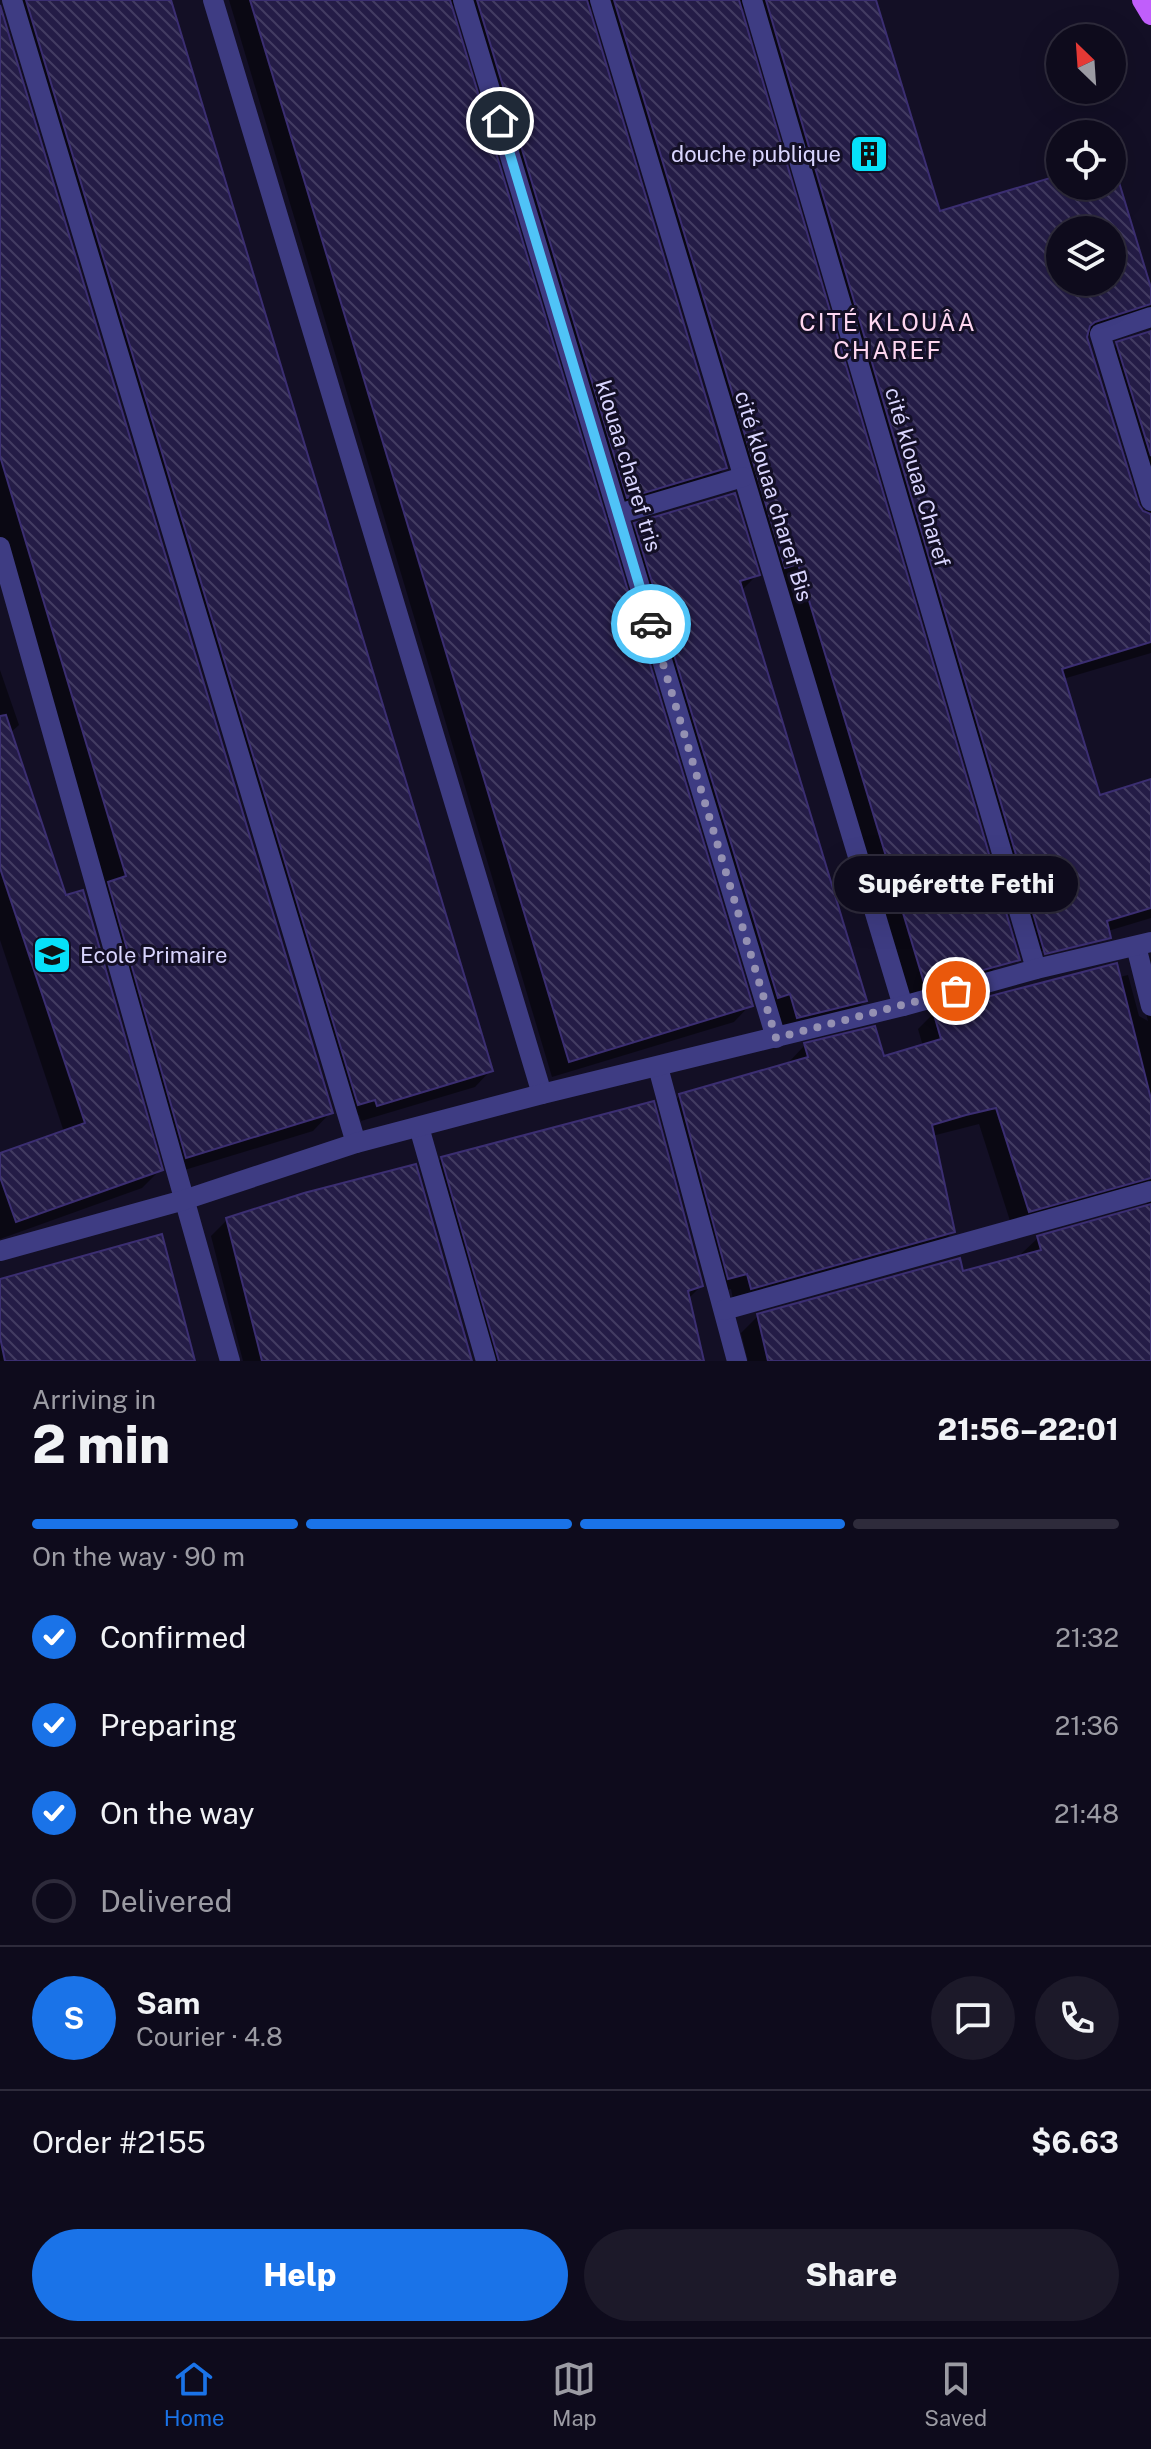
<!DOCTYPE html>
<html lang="en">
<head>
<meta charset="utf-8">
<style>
  :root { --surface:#0e0b1c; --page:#1c1929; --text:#f1f3f6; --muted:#9b9ba3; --line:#2e2b3b; --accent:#1a73e8 }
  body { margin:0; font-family:"Public Sans",sans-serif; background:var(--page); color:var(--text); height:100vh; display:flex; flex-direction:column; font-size:30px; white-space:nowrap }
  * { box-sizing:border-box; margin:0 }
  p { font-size:26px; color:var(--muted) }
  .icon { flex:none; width:44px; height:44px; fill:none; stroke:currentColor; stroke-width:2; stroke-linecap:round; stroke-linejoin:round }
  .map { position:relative; height:1361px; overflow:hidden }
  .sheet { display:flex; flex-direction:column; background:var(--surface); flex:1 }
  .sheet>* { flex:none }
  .needle { width:52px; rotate:335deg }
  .controls { position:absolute; left:1046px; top:24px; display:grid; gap:16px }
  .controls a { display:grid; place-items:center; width:80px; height:80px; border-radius:50%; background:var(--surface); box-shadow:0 8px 32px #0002,0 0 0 2px var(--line); font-size:40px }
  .pin { position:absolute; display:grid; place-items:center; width:68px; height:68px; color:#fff; margin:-34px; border:4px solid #fff; border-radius:50%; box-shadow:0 2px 8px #0007 }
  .courier { position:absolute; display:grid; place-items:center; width:80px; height:80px; margin:-40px; border:6px solid #4fc3f7; border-radius:50%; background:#fff; color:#222; box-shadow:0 2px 10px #0007 }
  .bubble { position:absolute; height:56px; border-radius:28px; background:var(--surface); box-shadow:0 8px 32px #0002,0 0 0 2px var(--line); font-size:26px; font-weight:800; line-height:56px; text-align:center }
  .overview em { font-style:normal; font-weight:800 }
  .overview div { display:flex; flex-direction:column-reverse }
  .overview { display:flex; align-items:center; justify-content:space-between; height:136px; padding:0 32px }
  h1 { font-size:52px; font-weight:800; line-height:60px }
  .bar { display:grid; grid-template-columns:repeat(4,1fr); gap:12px 8px; align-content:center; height:96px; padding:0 32px }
  .bar i { height:10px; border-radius:6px; background:var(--line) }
  .bar .current { background:var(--accent) }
  .bar p { grid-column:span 4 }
  .line { display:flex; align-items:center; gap:20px; padding:0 32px; border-top:2px solid var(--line) }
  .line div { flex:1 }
  .round { display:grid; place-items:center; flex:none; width:84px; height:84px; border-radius:42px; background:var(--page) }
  ol { padding:0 32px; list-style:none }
  li { display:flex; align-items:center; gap:24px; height:88px }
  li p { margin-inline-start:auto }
  li .icon { padding:8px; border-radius:50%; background:var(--accent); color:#fff; stroke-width:4 }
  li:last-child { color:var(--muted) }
  li i { width:44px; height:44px; border:4px solid var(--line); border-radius:50% }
  .primary-button { display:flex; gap:16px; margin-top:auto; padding:16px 32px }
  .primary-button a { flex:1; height:92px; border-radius:48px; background:var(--accent); color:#fff; font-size:32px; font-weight:800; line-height:92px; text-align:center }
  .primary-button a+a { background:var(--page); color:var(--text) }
  .tabs { display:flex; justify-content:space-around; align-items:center; height:112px; border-top:2px solid var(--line); background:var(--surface); font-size:22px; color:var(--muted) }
  .tabs a { display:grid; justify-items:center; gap:4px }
  .tabs .current { color:var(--accent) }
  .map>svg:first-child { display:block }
  .shadow { fill:#0007; fill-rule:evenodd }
  .building { fill:url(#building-back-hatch); stroke:#3b2e71; stroke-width:2; fill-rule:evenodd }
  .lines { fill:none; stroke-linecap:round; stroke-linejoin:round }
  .street { stroke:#3e3c83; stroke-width:20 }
  .primary { stroke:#c05efb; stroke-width:20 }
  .done { stroke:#9490b2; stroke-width:8; stroke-dasharray:0 14.4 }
  .route { stroke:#4fc3f7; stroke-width:10 }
  .labels { text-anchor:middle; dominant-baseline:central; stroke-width:6; stroke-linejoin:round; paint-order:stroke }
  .poi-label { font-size:22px; fill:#d9d5fe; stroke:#130f25; text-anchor:end }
  .street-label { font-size:22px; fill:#d9d5fe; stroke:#130f25 }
  .neighbourhood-label { font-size:24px; letter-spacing:2px; fill:#fed6f0; stroke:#130f25 }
</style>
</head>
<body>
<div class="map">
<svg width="1151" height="1361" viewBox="0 0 1151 1361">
  <defs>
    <pattern id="building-back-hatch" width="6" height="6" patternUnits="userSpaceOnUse" patternTransform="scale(2)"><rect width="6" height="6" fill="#241c46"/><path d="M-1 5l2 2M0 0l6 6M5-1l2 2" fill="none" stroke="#433c62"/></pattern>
  </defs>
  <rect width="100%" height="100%" fill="#130f25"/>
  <g class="shadow">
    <path d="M12,0H169L491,1070L475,1087L361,1121L359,1115L342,1120Z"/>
    <path d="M229,0H873L938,214L1060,177V186H1112V165L1151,295V308L1129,320L1086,335L1140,511L1148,516L1101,361L1117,344L1151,333V653L1063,679L1099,797L1151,781V918L1025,956L748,13L737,3L998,965L982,981L909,1002L596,12L585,2L725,468L709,484L610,513L455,6L449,5L750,1005L734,1022L552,1077ZM1060,230H1112V282H1060Z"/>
    <path d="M0,12L331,1112L313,1131L168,1175L91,902L106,886L12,571L0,576Z"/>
    <path d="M635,525L757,575L741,591L865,1001L849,1017L781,1034L619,541Z"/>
    <path d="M0,670L19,725L10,733L160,1170L142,1188L0,1239V1155L64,1132L0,940Z"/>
    <path d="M1151,973V1361H748L741,1333L758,1316L961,1273L1022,1257L1021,1254L1038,1238L1148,1206L1143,1197L1012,1227L979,1124L932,1136L953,1232L936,1248L734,1304L731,1289L712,1294L663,1112L680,1096L790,1064L789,1062L805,1045L882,1058L923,1046L918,1029L934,1013L1009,1004L1128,975L1139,1016L1148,1021L1139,985Z"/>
    <path d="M442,1158L701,1286L688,1299L703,1361H479L426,1175Z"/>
    <path d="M227,1220L470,1361H243L211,1236Z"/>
    <path d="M0,1282L195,1361H0Z"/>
  </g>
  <g class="building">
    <path d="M26,0H171L493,1071L377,1106L375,1100L358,1105Z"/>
    <path d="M250,0H450L753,1006L569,1062Z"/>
    <path d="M477,0H587L727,468L627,498Z"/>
    <path d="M614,0H739L1020,960L925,986L798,564L785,568Z"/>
    <path d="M766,0H876L940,211L1060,175V186H1112V159L1151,288V304L1095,322L1090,326L1087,337L1139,505L1143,511L1151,514V642L1062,669L1100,795L1151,779V908L1107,921L1111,938L1045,954ZM1060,230H1112V282H1060Z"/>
    <path d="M0,5L333,1113L186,1158L108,882L126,876L0,456Z"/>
    <path d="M1151,331V456L1116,342Z"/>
    <path d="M735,493L760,575L740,581L867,1001L797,1018L790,994L778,998L634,523Z"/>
    <path d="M6,715L66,895L83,890L163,1170L16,1222L0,1177V1153L85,1123L0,868V716Z"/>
    <path d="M1117,963L1151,1099V1178L1029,1212L996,1108L966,1115L932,1125L955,1232L751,1289L747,1274L728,1279L679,1094L808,1057L804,1043L875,1026L884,1056L941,1039L933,1011Z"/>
    <path d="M654,1101L703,1286L688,1291L704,1361H499L441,1157Z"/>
    <path d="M416,1164L472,1361H262L226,1218L304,1193Z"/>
    <path d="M1151,1204V1361H768L757,1314L960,1258L963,1271L1041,1250L1037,1236Z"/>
    <path d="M162,1234L195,1361H5L0,1337V1279Z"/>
  </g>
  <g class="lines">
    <g class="street">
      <path d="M12,0L356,1143"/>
      <path d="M213,0L542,1094"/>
      <path d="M463,0L776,1038"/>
      <path d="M600,0L903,1006"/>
      <path d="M752,0L1036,969"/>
      <path d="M1151,317L1100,334L1151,501"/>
      <path d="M618,514L743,477"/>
      <path d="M0,547L230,1361"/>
      <path d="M1136,946L1151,1006"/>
      <path d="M658,1067L737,1361"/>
      <path d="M419,1127L486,1361"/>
      <path d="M0,1251L184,1200L356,1143L542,1094L903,1006L1036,969L1151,942"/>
      <path d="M724,1310L1151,1191"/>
    </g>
    <path class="primary" d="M1142,0L1151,15"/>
  </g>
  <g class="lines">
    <path class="done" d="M651,624L776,1038L956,991"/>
    <path class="route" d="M500,121L651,624"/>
  </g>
  <defs>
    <symbol id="building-square" viewBox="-11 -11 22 22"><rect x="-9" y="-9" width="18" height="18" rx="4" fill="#06e1f9" stroke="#130f25"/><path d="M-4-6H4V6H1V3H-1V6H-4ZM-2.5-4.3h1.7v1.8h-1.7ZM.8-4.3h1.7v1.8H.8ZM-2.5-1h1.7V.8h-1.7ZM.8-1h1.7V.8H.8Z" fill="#111"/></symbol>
    <symbol id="school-square" viewBox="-11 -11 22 22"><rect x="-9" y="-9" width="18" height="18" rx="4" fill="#06e1f9" stroke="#130f25"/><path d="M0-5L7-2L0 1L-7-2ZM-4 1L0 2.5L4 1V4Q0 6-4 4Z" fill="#111"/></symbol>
  </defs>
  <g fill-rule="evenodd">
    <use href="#building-square" x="847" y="132" width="44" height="44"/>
    <use href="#school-square" x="30" y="933" width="44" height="44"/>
  </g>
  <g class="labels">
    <g class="poi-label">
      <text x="841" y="154">douche publique</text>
      <text x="80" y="955" text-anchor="start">Ecole Primaire</text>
    </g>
    <g class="street-label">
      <text transform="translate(629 466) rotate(73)">klouaa charef tris</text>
      <text transform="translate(918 477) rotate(74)">cité klouaa Charef</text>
      <text transform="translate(774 496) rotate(73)">cité klouaa charef Bis</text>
    </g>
    <g class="neighbourhood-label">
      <text x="888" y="322">CITÉ KLOUÂA<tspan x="888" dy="28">CHAREF</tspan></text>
    </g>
  </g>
</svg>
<div class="controls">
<a><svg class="needle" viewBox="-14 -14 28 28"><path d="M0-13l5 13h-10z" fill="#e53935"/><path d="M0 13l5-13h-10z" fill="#9b9ba3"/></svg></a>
<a><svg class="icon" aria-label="locate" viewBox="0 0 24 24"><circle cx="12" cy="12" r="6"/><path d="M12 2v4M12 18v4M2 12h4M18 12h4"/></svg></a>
<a><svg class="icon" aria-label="layers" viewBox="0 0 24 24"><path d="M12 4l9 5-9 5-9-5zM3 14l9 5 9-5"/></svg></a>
</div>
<div class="pin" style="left:956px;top:991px;background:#ea580c"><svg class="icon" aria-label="bag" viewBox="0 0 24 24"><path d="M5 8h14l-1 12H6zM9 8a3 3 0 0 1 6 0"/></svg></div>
<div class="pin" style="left:500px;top:121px;background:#1f2937"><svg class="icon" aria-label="home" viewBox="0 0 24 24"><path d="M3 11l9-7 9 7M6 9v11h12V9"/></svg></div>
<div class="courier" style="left:651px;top:624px"><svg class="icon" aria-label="car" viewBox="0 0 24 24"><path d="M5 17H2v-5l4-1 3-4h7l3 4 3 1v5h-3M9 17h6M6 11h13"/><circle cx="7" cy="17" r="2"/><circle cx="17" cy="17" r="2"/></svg></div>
<div class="bubble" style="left:834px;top:856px;width:244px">Supérette Fethi</div>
</div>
<section class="sheet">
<div class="overview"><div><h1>2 min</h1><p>Arriving in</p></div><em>21:56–22:01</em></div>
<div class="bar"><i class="current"></i><i class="current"></i><i class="current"></i><i></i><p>On the way · 90 m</p></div>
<ol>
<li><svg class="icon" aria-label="check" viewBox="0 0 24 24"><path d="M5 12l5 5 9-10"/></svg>Confirmed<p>21:32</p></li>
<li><svg class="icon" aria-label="check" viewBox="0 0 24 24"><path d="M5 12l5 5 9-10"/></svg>Preparing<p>21:36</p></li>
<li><svg class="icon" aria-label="check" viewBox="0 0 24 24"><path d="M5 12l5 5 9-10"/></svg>On the way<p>21:48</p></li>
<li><i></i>Delivered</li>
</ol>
<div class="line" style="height:144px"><b class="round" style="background:var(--accent);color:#fff">S</b><div><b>Sam</b><p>Courier · 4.8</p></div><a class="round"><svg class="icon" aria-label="chat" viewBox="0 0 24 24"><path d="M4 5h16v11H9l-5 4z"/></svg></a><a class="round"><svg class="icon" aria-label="phone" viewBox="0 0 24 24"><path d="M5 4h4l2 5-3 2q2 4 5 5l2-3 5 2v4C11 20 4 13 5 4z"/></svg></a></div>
<div class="line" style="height:104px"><div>Order #2155</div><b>$6.63</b></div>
<div class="primary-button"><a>Help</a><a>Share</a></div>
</section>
<nav class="tabs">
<a class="current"><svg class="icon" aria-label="home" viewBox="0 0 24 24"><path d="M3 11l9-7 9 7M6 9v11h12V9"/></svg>Home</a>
<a><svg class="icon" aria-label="map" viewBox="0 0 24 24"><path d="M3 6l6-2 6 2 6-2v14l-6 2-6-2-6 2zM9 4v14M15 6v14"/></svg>Map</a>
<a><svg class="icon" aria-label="saved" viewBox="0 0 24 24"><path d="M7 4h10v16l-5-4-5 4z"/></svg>Saved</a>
</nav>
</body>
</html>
